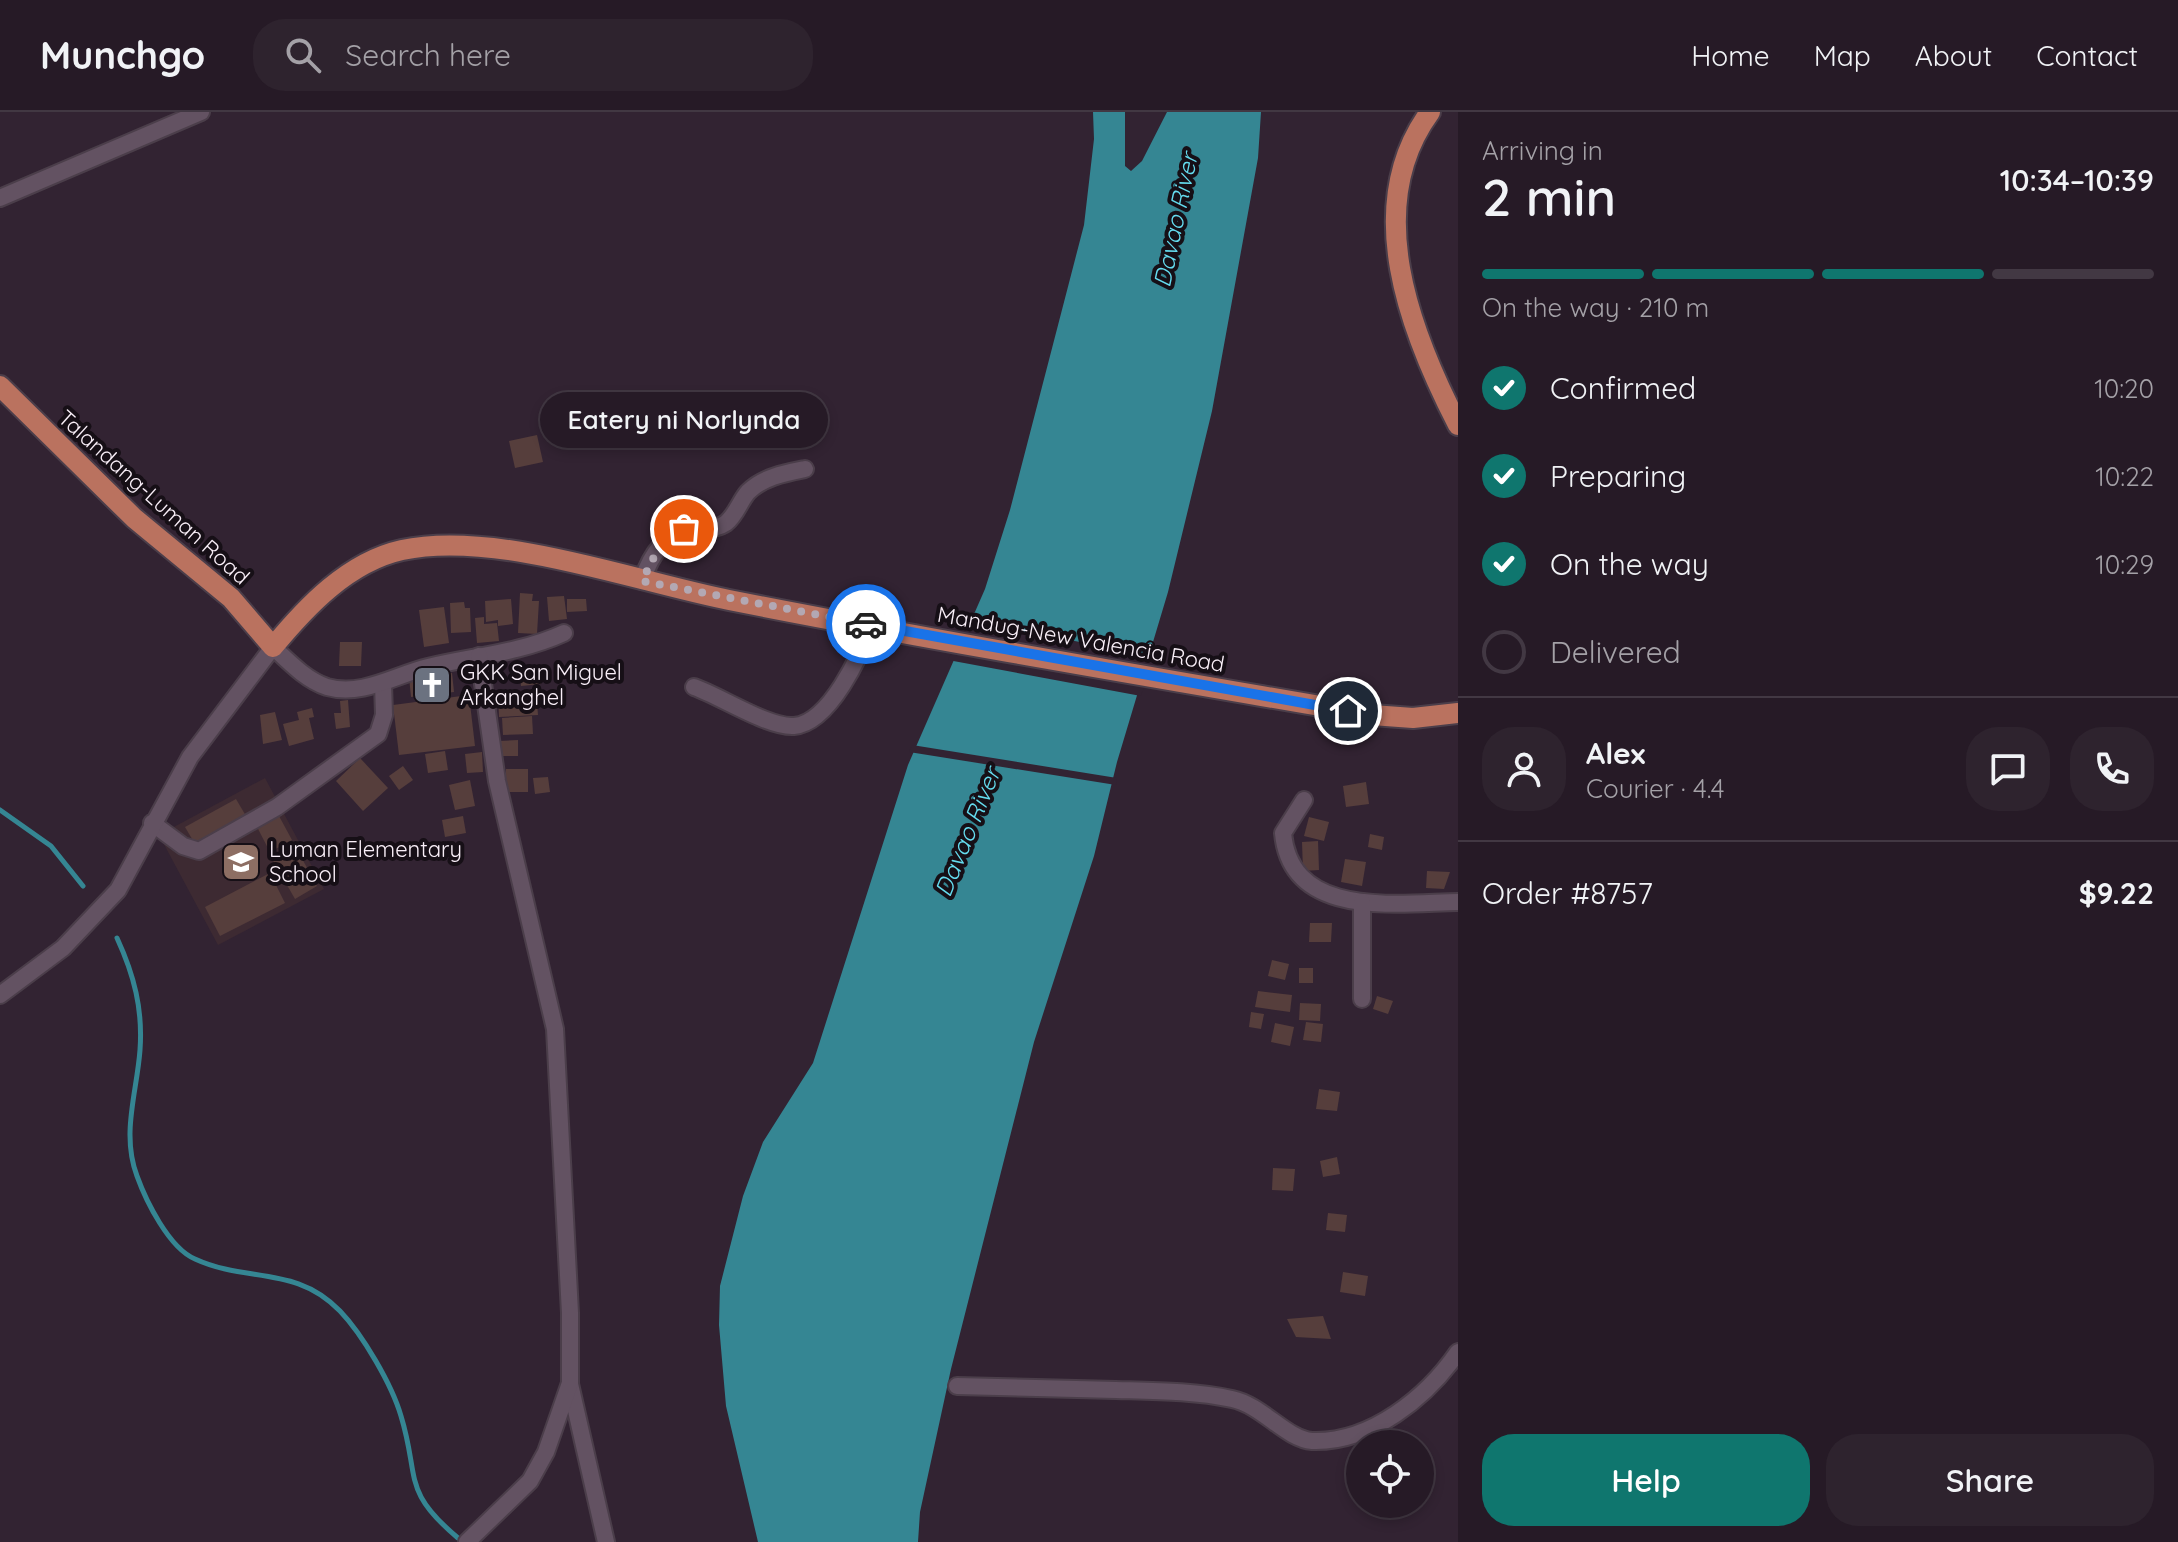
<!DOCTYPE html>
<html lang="en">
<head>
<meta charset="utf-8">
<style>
  :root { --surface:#261a26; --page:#2e232e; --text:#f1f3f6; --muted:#a4a1a7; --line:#423843; --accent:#0f766e }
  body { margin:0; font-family:Quicksand,sans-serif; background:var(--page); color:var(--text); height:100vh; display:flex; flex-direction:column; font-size:30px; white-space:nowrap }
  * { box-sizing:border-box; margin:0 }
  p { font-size:26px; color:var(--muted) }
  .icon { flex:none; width:44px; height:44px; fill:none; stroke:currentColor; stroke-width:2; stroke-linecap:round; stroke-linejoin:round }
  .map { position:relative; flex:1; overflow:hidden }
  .drawer { display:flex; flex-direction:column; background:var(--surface); width:720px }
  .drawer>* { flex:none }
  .controls { position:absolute; left:1346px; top:1318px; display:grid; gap:16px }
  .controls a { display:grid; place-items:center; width:88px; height:88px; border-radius:50%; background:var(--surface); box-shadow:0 4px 12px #0003,0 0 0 2px var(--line); font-size:40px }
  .pin { position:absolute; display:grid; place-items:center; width:68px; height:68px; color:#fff; margin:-34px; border:4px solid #fff; border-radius:50%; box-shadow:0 2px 8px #0007 }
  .courier { position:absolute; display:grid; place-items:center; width:80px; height:80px; margin:-40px; border:6px solid #1a73e8; border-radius:50%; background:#fff; color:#222; box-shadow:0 2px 10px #0007 }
  .bubble { position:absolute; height:56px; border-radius:28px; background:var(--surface); box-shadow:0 4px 12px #0003,0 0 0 2px var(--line); font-size:26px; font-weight:600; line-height:56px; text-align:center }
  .summary em { font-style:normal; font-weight:600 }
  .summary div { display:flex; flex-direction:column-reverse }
  .summary { display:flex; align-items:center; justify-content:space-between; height:136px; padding:0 24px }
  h1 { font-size:52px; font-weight:600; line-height:60px }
  .bar { display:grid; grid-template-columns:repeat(4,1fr); gap:12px 8px; align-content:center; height:96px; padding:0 24px }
  .bar i { height:10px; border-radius:6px; background:var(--line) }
  .bar .active { background:var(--accent) }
  .bar p { grid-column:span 4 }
  .line { display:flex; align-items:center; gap:20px; padding:0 24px; border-top:2px solid var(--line) }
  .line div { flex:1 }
  .round { display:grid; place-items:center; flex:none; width:84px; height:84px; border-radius:32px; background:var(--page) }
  ol { padding:0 24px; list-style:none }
  li { display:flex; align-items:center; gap:24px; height:88px }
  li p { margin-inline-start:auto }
  li .icon { padding:8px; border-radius:50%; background:var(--accent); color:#fff; stroke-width:4 }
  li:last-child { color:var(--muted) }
  li i { width:44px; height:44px; border:4px solid var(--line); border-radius:50% }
  .button { display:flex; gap:16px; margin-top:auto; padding:16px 24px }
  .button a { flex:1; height:92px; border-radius:32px; background:var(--accent); color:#fff; font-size:32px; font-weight:600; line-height:92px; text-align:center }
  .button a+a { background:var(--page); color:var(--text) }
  header { display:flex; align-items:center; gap:48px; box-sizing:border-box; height:112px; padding:0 40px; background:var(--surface); border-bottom:2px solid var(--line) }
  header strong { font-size:38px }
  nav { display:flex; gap:44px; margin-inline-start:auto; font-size:28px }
  .search { width:560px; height:72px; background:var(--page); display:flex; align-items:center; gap:20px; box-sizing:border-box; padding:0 28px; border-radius:32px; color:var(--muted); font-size:30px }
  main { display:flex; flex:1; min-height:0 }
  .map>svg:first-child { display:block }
  .education { fill:#3d2a32 }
  .water { fill:#358693 }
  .pier { fill:#322332 }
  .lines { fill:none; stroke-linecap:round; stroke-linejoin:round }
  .stream { stroke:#358693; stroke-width:5 }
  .building { fill:#563e3c }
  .minor-casing { stroke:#4b3e4a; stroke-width:20 }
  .major-casing { stroke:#4b3e4a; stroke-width:24 }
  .minor { stroke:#635262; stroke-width:16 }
  .major { stroke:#ba725f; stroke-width:20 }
  .done { stroke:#b3a8b3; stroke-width:8; stroke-dasharray:0 14.4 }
  .route { stroke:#1a73e8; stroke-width:10 }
  .labels { text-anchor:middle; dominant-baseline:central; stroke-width:8; stroke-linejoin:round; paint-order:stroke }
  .street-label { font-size:22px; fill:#f9eff8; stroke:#160f16 }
  .poi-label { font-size:22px; fill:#f9eff8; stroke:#160f16; text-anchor:start }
  .water-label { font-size:24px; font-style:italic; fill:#65dcef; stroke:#160f16 }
</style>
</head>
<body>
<header>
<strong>Munchgo</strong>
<div class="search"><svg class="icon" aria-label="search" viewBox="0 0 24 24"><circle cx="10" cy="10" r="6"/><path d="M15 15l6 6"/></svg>Search here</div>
<nav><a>Home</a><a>Map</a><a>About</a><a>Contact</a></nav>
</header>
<main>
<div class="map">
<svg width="1458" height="1430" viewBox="0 0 1458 1430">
  <rect width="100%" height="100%" fill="#322332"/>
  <path class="education" d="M265,666L324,777L218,833L159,723Z"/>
  <path class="water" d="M1093,0H1125V54L1131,59L1142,49L1167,0H1261L1258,46L1212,299L1168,480L1117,650L1094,744L1034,930L951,1257L920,1400L918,1430H758L726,1294L719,1213L720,1174L743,1084L763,1030L813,951L908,653L985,477L1010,398L1084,113L1094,27Z"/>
  <g class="pier">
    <path d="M966,508L1153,544L1141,584L948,548Z"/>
    <path d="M912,633L1117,666L1116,673L909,640Z"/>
  </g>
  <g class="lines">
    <g class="stream">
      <path d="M0,698L51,734L83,774"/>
      <path d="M117,826C134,863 143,897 140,938C137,980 121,1022 137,1064C146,1089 169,1136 195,1147C247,1171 296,1153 340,1199C363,1223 392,1273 401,1304C420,1366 401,1378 458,1426"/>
    </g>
  </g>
  <g class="building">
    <path d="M537,323L543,350L515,356L509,329Z"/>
    <path d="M520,481L533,482L532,489H539L537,522L518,521Z"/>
    <path d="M564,484L567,507L549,509L547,485Z"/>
    <path d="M511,487L513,512L498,514V508L486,510L485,489Z"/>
    <path d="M567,487H586L587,499L567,500Z"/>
    <path d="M464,490L465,496H470L471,520L451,521L450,491Z"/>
    <path d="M444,495L449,531L424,535L419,498Z"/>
    <path d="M484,505V512L497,511L499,529L477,531L475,506Z"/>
    <path d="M340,530H362L361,554H339Z"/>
    <path d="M539,554L541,572L521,574L520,565L514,566L513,557Z"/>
    <path d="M452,561L454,580L411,585L409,565Z"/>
    <path d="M526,579L527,592L537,591L538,603L499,605L498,580Z"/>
    <path d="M469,583L475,634L399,643L393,593Z"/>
    <path d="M348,588L350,615L336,617L334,601H341L340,589Z"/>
    <path d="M312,596L314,605L309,606L314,627L289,634L283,612L299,608L297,600Z"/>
    <path d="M275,600L282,628L263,632L260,603Z"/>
    <path d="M532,604L533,622L503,623L502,606Z"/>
    <path d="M518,628V644H499V629Z"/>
    <path d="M445,639L448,658L428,661L425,642Z"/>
    <path d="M482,640L483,660L467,661L465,642Z"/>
    <path d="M360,646L388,676L363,699L336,669Z"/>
    <path d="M403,654L413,668L399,678L389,664Z"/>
    <rect x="506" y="657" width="22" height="23"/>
    <path d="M548,665L550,680L535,682L533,666Z"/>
    <path d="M470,668L475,694L455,698L449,673Z"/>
    <path d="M1366,670L1369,692L1346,695L1343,674Z"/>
    <path d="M236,687L246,704L195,732L185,715Z"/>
    <path d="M279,704L292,728L270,740L257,715Z"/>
    <path d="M463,704L466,721L445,725L442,708Z"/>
    <path d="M1309,705L1329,710L1324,729L1304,724Z"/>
    <path d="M1370,722L1384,725L1382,738L1368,735Z"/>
    <path d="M1318,729L1319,758L1303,759L1302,730Z"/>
    <path d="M294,732L317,774L295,787L271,745Z"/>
    <path d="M1345,747L1366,750L1362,774L1341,770Z"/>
    <path d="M1427,759L1450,760L1444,777L1426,776Z"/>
    <path d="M270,761L285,791L220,824L205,795Z"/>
    <path d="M1310,811H1332L1331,830H1309Z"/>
    <path d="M1272,848L1289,852L1285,868L1268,864Z"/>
    <rect x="1299" y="856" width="14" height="15"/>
    <path d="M1258,879L1292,883L1290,900L1255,895Z"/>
    <path d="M1377,884L1393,889L1388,902L1373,897Z"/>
    <path d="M1300,891L1321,892L1320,909L1299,908Z"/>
    <path d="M1251,900L1264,902L1261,917L1249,915Z"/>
    <path d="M1306,910L1323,912L1321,930L1303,928Z"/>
    <path d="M1275,911L1294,915L1290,934L1271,930Z"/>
    <path d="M1319,977L1340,980L1337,999L1316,997Z"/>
    <path d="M1337,1045L1340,1062L1323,1065L1320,1049Z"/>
    <path d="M1273,1056L1295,1057L1293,1079L1272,1078Z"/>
    <path d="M1328,1101L1347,1103L1345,1120L1326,1118Z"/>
    <path d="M1343,1160L1368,1164L1365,1184L1340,1180Z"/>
    <path d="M1323,1204L1331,1227L1296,1225L1287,1207Z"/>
  </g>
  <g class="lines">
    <defs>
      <g id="minor">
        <path d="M0,86L201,0"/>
        <path d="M642,469C650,444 667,417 696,416C708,415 716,418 726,411C736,403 740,389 748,380C763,365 785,361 805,357"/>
        <path d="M694,575C720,584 769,616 794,614C830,611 861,542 871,513"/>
        <path d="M1304,688L1283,721C1291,807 1396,791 1458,790"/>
        <path d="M152,711L183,734L199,739L277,695L378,622L384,603L383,571"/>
        <path d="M0,883L63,836L118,778L190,645L273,535C289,550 306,568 327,575C362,585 395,563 428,555C474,544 520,541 564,521"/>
        <path d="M1362,887V790"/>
        <path d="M570,1272L606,1430"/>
        <path d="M957,1274C1010,1275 1063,1277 1116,1278C1155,1279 1195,1279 1232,1287C1262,1293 1286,1327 1312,1329C1371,1331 1427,1285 1458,1240"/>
        <path d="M467,1430L530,1369L546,1340L570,1271V1201L555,917L497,669L479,544"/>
      </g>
      <g id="major">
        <path d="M1430,0C1361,94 1410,220 1458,313"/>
        <path d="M0,274L134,406L231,486L273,535C306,495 348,450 402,438C496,418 633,469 729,488C942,530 1158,566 1372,603L1413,606L1458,601"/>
      </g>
    </defs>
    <use href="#minor" class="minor-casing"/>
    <use href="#major" class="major-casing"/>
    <use href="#minor" class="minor"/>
    <use href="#major" class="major"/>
  </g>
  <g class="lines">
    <path class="done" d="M684,417L657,439L642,469L866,512"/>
    <path class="route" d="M866,512L1348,599"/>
  </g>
  <defs>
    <symbol id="church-square" viewBox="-11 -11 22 22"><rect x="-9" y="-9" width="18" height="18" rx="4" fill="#6b7280" stroke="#160f16"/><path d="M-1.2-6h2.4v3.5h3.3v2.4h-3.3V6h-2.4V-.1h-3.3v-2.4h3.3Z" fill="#fff"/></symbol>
    <symbol id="school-square" viewBox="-11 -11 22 22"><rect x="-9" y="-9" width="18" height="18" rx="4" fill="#8d6e63" stroke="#160f16"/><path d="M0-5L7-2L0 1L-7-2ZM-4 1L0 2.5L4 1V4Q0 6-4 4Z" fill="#fff"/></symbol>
  </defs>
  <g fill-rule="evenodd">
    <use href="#church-square" x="410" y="551" width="44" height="44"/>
    <use href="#school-square" x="219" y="728" width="44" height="44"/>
  </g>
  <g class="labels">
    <g class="street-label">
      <text transform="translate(154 385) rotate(42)">Talandang-Luman Road</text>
      <text transform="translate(1081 527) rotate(10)">Mandug-New Valencia Road</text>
    </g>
    <g class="poi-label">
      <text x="460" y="560">GKK San Miguel<tspan x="460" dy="25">Arkanghel</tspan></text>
      <text x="269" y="737">Luman Elementary<tspan x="269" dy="25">School</tspan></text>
    </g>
    <g class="water-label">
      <text transform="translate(1175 108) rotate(-78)">Davao River</text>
      <text transform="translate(967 720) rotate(-68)">Davao River</text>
    </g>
  </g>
</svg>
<div class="controls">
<a><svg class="icon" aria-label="locate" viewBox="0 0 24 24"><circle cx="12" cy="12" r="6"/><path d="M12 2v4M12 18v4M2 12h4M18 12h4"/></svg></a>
</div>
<div class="pin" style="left:684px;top:417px;background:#ea580c"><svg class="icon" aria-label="bag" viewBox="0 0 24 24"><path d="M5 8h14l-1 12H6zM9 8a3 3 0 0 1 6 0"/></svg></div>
<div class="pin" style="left:1348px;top:599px;background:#1f2937"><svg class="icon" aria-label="home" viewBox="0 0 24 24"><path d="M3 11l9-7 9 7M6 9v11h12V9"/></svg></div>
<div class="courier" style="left:866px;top:512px"><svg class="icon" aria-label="car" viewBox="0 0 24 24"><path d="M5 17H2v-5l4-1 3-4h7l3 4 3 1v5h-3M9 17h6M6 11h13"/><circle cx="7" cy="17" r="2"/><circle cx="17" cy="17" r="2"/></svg></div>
<div class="bubble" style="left:540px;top:280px;width:288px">Eatery ni Norlynda</div>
</div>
<section class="drawer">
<div class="summary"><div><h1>2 min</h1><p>Arriving in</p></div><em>10:34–10:39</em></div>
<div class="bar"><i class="active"></i><i class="active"></i><i class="active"></i><i></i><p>On the way · 210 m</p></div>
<ol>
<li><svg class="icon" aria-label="check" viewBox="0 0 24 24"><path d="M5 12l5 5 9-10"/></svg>Confirmed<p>10:20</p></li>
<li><svg class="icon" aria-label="check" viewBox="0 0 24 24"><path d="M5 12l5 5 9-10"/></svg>Preparing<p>10:22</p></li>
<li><svg class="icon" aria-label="check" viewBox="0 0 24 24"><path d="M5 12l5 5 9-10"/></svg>On the way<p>10:29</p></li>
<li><i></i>Delivered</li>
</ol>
<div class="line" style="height:144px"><a class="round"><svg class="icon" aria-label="person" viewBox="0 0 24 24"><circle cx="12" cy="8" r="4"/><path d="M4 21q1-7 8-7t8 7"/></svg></a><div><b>Alex</b><p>Courier · 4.4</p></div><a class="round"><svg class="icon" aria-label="chat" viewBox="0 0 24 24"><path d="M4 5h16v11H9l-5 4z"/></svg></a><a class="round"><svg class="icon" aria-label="phone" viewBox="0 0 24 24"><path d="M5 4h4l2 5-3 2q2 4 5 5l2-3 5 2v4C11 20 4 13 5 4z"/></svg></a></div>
<div class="line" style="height:104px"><div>Order #8757</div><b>$9.22</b></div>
<div class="button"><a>Help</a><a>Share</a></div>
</section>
</main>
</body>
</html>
